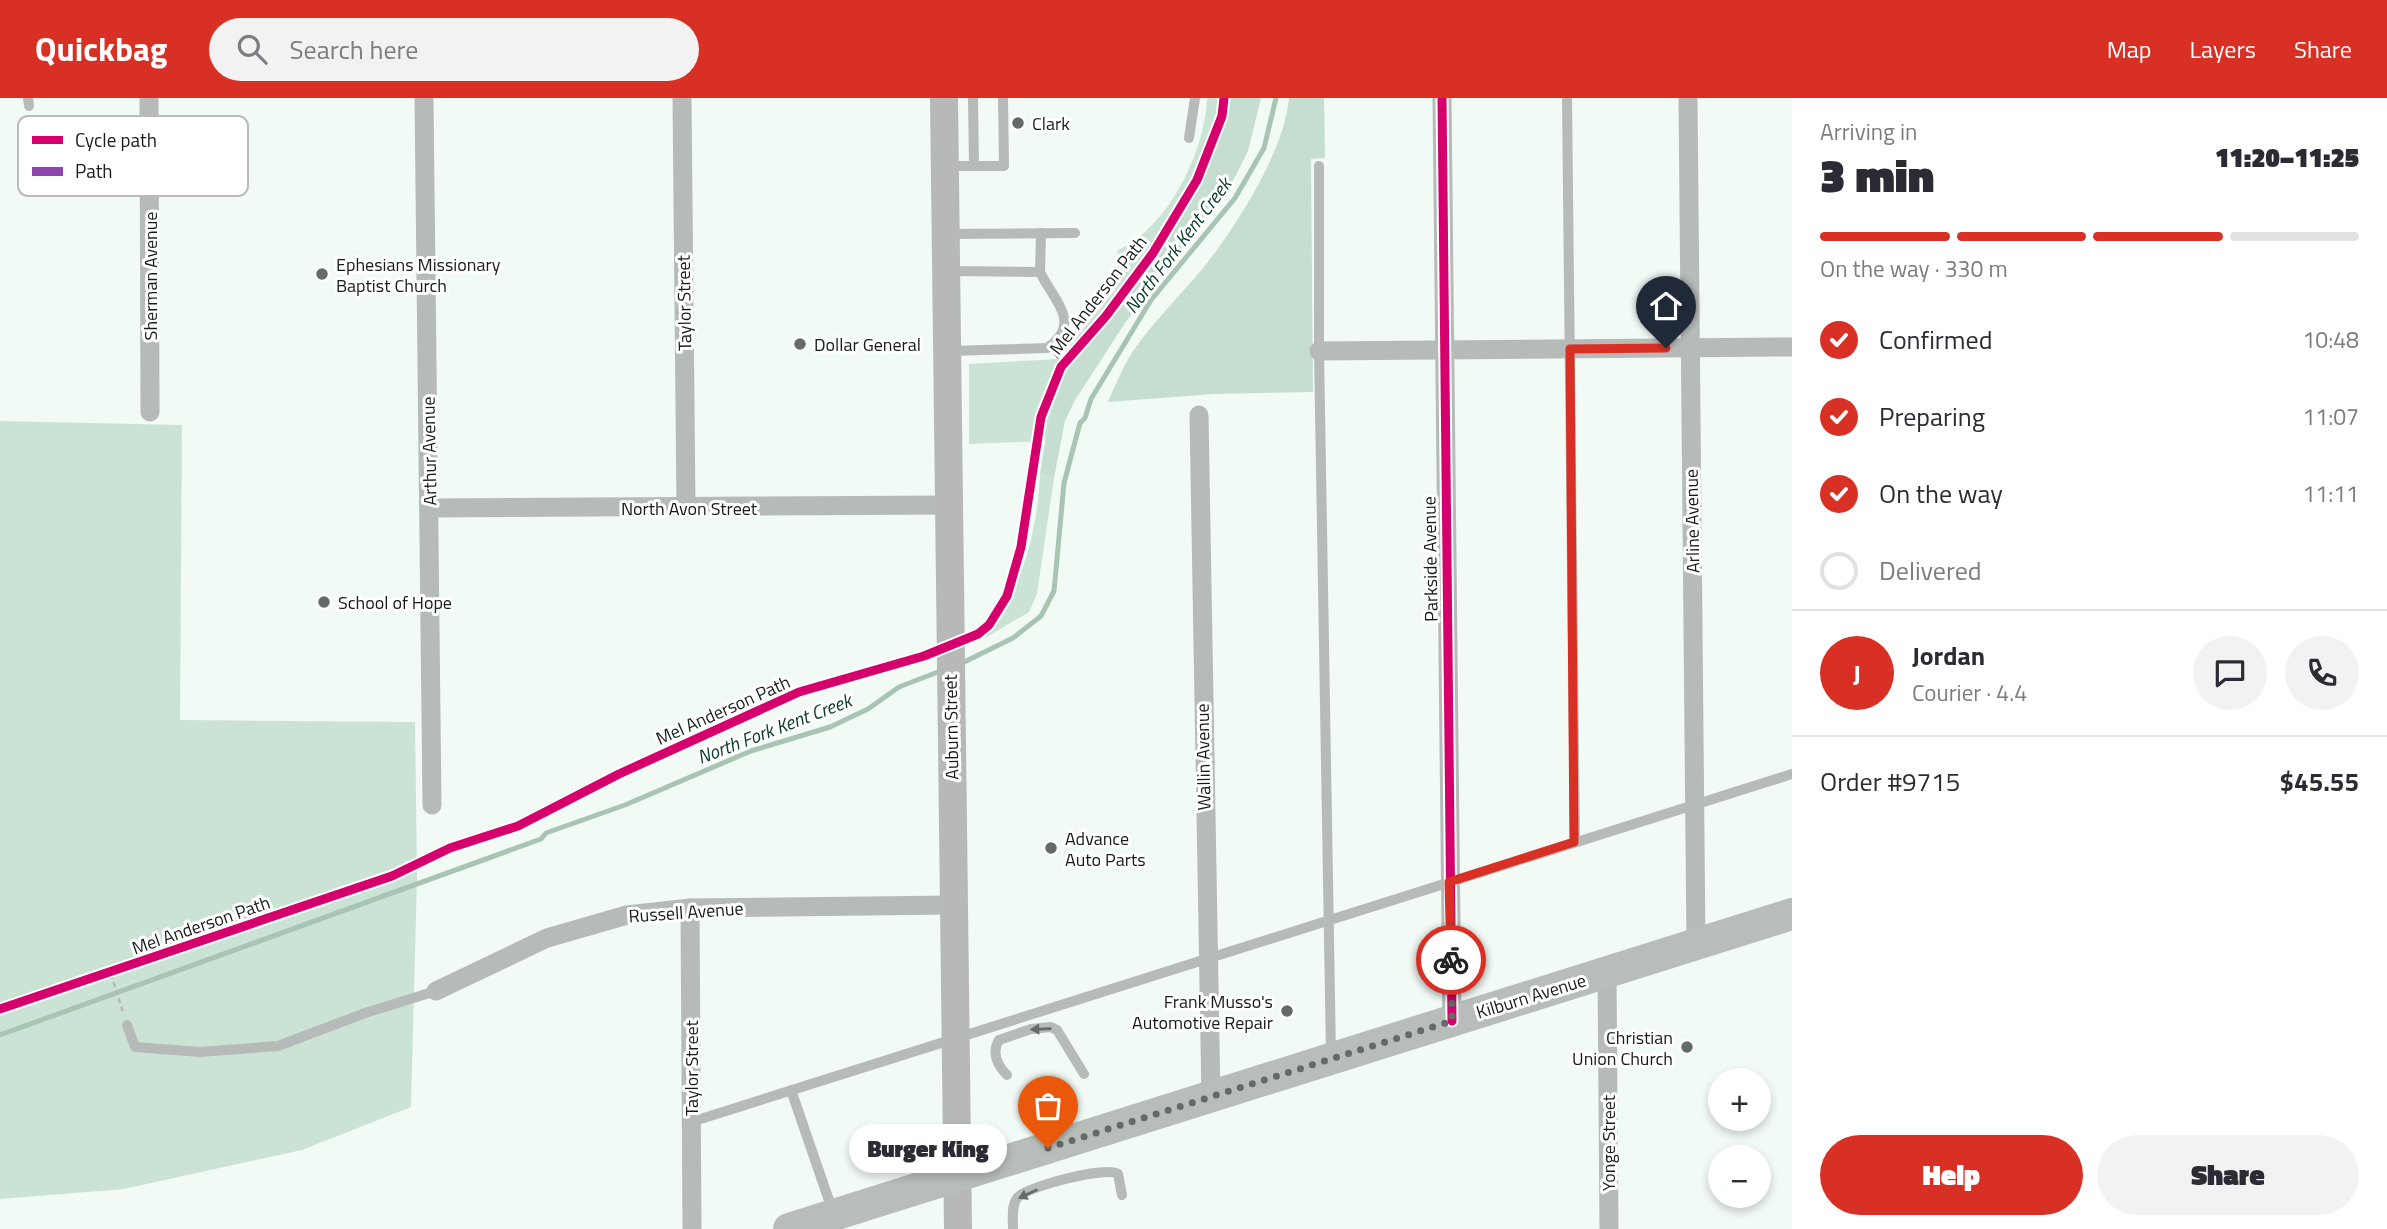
<!DOCTYPE html>
<html lang="en">
<head>
<meta charset="utf-8">
<style>
  :root { --surface:#fff; --page:#f2f2f3; --text:#2b2b33; --muted:#7c7c81; --line:#e1e1e2; --accent:#d93025 }
  body { margin:0; font-family:"Titillium Web",sans-serif; background:var(--page); color:var(--text); height:100vh; display:flex; flex-direction:column; font-size:26px; white-space:nowrap }
  * { box-sizing:border-box; margin:0 }
  p { font-size:23px; color:var(--muted) }
  .icon { flex:none; width:38px; height:38px; fill:none; stroke:currentColor; stroke-width:2; stroke-linecap:round; stroke-linejoin:round }
  .map { position:relative; flex:1; overflow:hidden }
  .side { display:flex; flex-direction:column; background:var(--surface); width:595px }
  .side>* { flex:none }
  .fabs { position:absolute; left:1708px; top:970px; display:grid; gap:14px }
  .fabs a { display:grid; place-items:center; width:63px; height:63px; border-radius:50%; background:var(--surface); box-shadow:0 4px 10px #0003; font-size:35px }
  .pin { position:absolute; display:grid; place-items:center; width:60px; height:60px; color:#fff; margin:-72px -30px; border-radius:50% 50% 50% 0; rotate:-45deg; box-shadow:0 0 7px #0007 }
  .pin .icon { rotate:45deg }
  .courier { position:absolute; display:grid; place-items:center; width:70px; height:70px; margin:-35px; border:5px solid #d93025; border-radius:50%; background:#fff; color:#222; box-shadow:0 2px 9px #0007 }
  .bubble { position:absolute; height:49px; border-radius:24px; background:var(--surface); box-shadow:0 4px 10px #0003; font-size:23px; font-weight:800; line-height:49px; text-align:center }
  .summary em { font-style:normal; font-weight:800 }
  .summary div { display:flex; flex-direction:column-reverse }
  .summary { display:flex; align-items:center; justify-content:space-between; height:119px; padding:0 28px }
  h1 { font-size:46px; font-weight:800; line-height:52px }
  .bar { display:grid; grid-template-columns:repeat(4,1fr); gap:10px 7px; align-content:center; height:84px; padding:0 28px }
  .bar i { height:9px; border-radius:5px; background:var(--line) }
  .bar .selected { background:var(--accent) }
  .bar p { grid-column:span 4 }
  .line { display:flex; align-items:center; gap:18px; padding:0 28px; border-top:2px solid var(--line) }
  .line div { flex:1 }
  .round { display:grid; place-items:center; flex:none; width:74px; height:74px; border-radius:37px; background:var(--page) }
  ol { padding:0 28px; list-style:none }
  li { display:flex; align-items:center; gap:21px; height:77px }
  li p { margin-inline-start:auto }
  li .icon { padding:7px; border-radius:50%; background:var(--accent); color:#fff; stroke-width:4 }
  li:last-child { color:var(--muted) }
  li i { width:38px; height:38px; border:4px solid var(--line); border-radius:50% }
  .cta { display:flex; gap:14px; margin-top:auto; padding:14px 28px }
  .cta a { flex:1; height:80px; border-radius:42px; background:var(--accent); color:#fff; font-size:28px; font-weight:800; line-height:80px; text-align:center }
  .cta a+a { background:var(--page); color:var(--text) }
  header { display:flex; align-items:center; gap:42px; box-sizing:border-box; height:98px; padding:0 35px; background:var(--accent); color:#fff }
  header strong { font-size:33px }
  nav { display:flex; gap:38px; margin-inline-start:auto; font-size:24px }
  .search { width:490px; height:63px; background:var(--page); display:flex; align-items:center; gap:18px; box-sizing:border-box; padding:0 24px; border-radius:38px; color:var(--muted); font-size:26px }
  main { display:flex; flex:1; min-height:0 }
  .map>svg:first-child { display:block }
  .green { fill:#cbe3d5 }
  .forest { fill:#c5ded0 }
  .lines { fill:none; stroke-linecap:round; stroke-linejoin:round }
  .stream { stroke:#a8c5b3; stroke-width:5 }
  .path { stroke:#b6bab9; stroke-width:2.5; stroke-dasharray:5 3.5; stroke-linecap:butt }
  .lane { stroke:#b6bab8; stroke-width:10 }
  .street { stroke:#b6bab8; stroke-width:19 }
  .secondary { stroke:#b6b9b7; stroke-width:28 }
  .primary { stroke:#b7beba; stroke-width:32 }
  .quiet { stroke:#8e44ad; stroke-width:7; stroke-dasharray:14 7; stroke-linecap:butt }
  .cycleway-casing { stroke:#fff; stroke-width:13 }
  .cycleway { stroke:#d6006c; stroke-width:9 }
  .oneway { fill:#666b68 }
  .done { stroke:#646a66; stroke-width:7; stroke-dasharray:0 12.6 }
  .route { stroke:#d93025; stroke-width:9 }
  .poi-dot { fill:#646a66; stroke:#fff; stroke-width:2.5 }
  .labels { text-anchor:middle; dominant-baseline:central; stroke-width:6; stroke-linejoin:round; paint-order:stroke }
  .poi-label { font-size:18px; fill:#171c19; stroke:#fff; text-anchor:start }
  .street-label { font-size:18px; fill:#171c19; stroke:#fff }
  .water-label { font-size:19px; font-style:italic; fill:#073b24; stroke:#fff }
  .key { fill:#fff; stroke:#b9bbba; stroke-width:2 }
  .key-label { font-size:19px; fill:#171c19 }
</style>
</head>
<body>
<header>
<strong>Quickbag</strong>
<div class="search"><svg class="icon" aria-label="search" viewBox="0 0 24 24"><circle cx="10" cy="10" r="6"/><path d="M15 15l6 6"/></svg>Search here</div>
<nav><a>Map</a><a>Layers</a><a>Share</a></nav>
</header>
<main>
<div class="map">
<svg width="1792" height="1131" viewBox="0 0 1792 1131">
  <rect width="100%" height="100%" fill="#f2faf5"/>
  <g class="green">
    <path d="M1207,0H1230C1218,67 1179,119 1144,176C1111,228 1079,281 1047,334L1045,343L969,346V266L1058,261L1115,192L1118,152C1169,129 1205,53 1207,0Z"/>
    <path d="M0,323L182,327L180,622L415,624L417,778L411,1009L302,1052L124,1091L0,1101Z"/>
    <path d="M1040,376L1054,380L1037,496L1029,514L985,540C1022,491 1037,437 1040,376Z"/>
  </g>
  <g class="forest">
    <path d="M1230,0H1261L1248,53L1234,81L1125,225L1075,302L1065,323L1054,380L1040,376C1046,341 1050,304 1068,273C1083,246 1107,221 1127,197C1172,140 1216,73 1230,0Z"/>
    <path d="M1289,0H1324L1325,60L1311,61L1313,294L1214,296L1108,304C1115,288 1122,271 1131,256C1152,225 1179,199 1203,170C1236,129 1285,52 1289,0Z"/>
  </g>
  <g class="lines">
    <g class="stream">
      <path d="M958,567L1013,540L1041,518L1054,493L1064,385L1080,325L1085,320L1091,301L1151,202L1235,100L1264,50L1276,0"/>
      <path d="M0,937L541,741L546,735L625,707L751,653L830,629L868,611L899,589L943,572"/>
    </g>
    <path class="path" d="M111,876L123,914"/>
    <g class="lane">
      <path d="M28,0L29,8"/>
      <path d="M973,0L974,68"/>
      <path d="M1567,0L1575,744"/>
      <path d="M1189,40L1195,0"/>
      <path d="M946,68H1004L1003,0"/>
      <path d="M1319,68V253L1331,958"/>
      <path d="M946,136L1075,135"/>
      <path d="M950,173L1040,174L1041,135"/>
      <path d="M950,253L1047,250C1083,226 1054,203 1040,174"/>
      <path d="M127,927L135,949L200,954L278,948L365,915L436,893"/>
      <path d="M1007,977C998,968 991,955 999,942L1031,931L1051,929L1057,932L1084,976"/>
      <path d="M791,992L833,1114"/>
      <path d="M691,1024L1792,676"/>
      <path d="M1013,1131C1013,1122 1011,1106 1018,1099C1029,1088 1106,1068 1118,1076L1122,1097"/>
    </g>
    <g class="street">
      <path d="M149,0L150,314"/>
      <path d="M424,0L432,707"/>
      <path d="M682,0L686,410"/>
      <path d="M1442,0L1452,923"/>
      <path d="M1688,0L1696,847"/>
      <path d="M1319,253L1792,249"/>
      <path d="M1199,317L1211,1001"/>
      <path d="M430,410L949,407"/>
      <path d="M690,810L692,1131"/>
      <path d="M1607,875L1609,1131"/>
      <path d="M436,893L547,840L627,817L690,810L952,807"/>
    </g>
    <path class="secondary" d="M944,0L958,1131"/>
    <path class="primary" d="M789,1131L1792,816"/>
    <path class="quiet" d="M1051,248L1065,264"/>
    <defs>
      <g id="cycleway">
        <path d="M1442,0L1452,923"/>
        <path d="M0,911L392,778L450,750L518,728L619,676L799,594L924,558L978,536L989,527L1007,498L1021,449L1041,319L1061,269L1106,218L1153,155L1197,82L1222,18L1224,0"/>
      </g>
    </defs>
    <use href="#cycleway" class="cycleway-casing"/>
    <use href="#cycleway" class="cycleway"/>
  </g>
  <defs><path id="oneway-solid" d="M-6-.8H1V-3.2L6.5 0L1 3.2V.8H-6Z" transform="scale(1.75)"/></defs>
  <g class="oneway">
    <use href="#oneway-solid" transform="translate(1041 931) rotate(178)"/>
    <use href="#oneway-solid" transform="translate(1028 1096) rotate(155)"/>
  </g>
  <g class="lines">
    <path class="done" d="M1048,1050L1452,923L1451,862"/>
    <path class="route" d="M1451,862L1449,784L1574,744L1570,251L1666,250"/>
  </g>
  <g class="poi-dot">
    <circle cx="1018" cy="25" r="7"/>
    <circle cx="322" cy="176" r="7"/>
    <circle cx="800" cy="246" r="7"/>
    <circle cx="324" cy="504" r="7"/>
    <circle cx="1051" cy="750" r="7"/>
    <circle cx="1287" cy="913" r="7"/>
    <circle cx="1687" cy="949" r="7"/>
  </g>
  <g class="labels">
    <g class="poi-label">
      <text x="1032" y="25">Clark</text>
      <text x="336" y="166">Ephesians Missionary<tspan x="336" dy="21">Baptist Church</tspan></text>
      <text x="814" y="246">Dollar General</text>
      <text x="338" y="504">School of Hope</text>
      <text x="1065" y="740">Advance<tspan x="1065" dy="21">Auto Parts</tspan></text>
      <text x="1273" y="903" text-anchor="end">Frank Musso's<tspan x="1273" dy="21">Automotive Repair</tspan></text>
      <text x="1673" y="939" text-anchor="end">Christian<tspan x="1673" dy="21">Union Church</tspan></text>
    </g>
    <g class="street-label">
      <text transform="translate(150 178) rotate(-90)">Sherman Avenue</text>
      <text transform="translate(1098 197) rotate(-52)">Mel Anderson Path</text>
      <text transform="translate(684 205) rotate(-91)">Taylor Street</text>
      <text transform="translate(429 353) rotate(-91)">Arthur Avenue</text>
      <text x="689" y="410">North Avon Street</text>
      <text transform="translate(1692 423) rotate(-91)">Arline Avenue</text>
      <text transform="translate(1430 461) rotate(-91)">Parkside Avenue</text>
      <text transform="translate(723 612) rotate(-24)">Mel Anderson Path</text>
      <text transform="translate(951 629) rotate(-91)">Auburn Street</text>
      <text transform="translate(1203 659) rotate(-91)">Wallin Avenue</text>
      <text transform="translate(686 814) rotate(-4)">Russell Avenue</text>
      <text transform="translate(201 827) rotate(-19)">Mel Anderson Path</text>
      <text transform="translate(1531 898) rotate(-17)">Kilburn Avenue</text>
      <text transform="translate(691 970) rotate(-90)">Taylor Street</text>
      <text transform="translate(1608 1045) rotate(-90)">Yonge Street</text>
    </g>
    <g class="water-label">
      <text transform="translate(1177 147) rotate(-53)">North Fork Kent Creek</text>
      <text transform="translate(774 630) rotate(-21)">North Fork Kent Creek</text>
    </g>
  </g>
  <rect x="18" y="18" width="230" height="80" rx="10" class="key"/>
  <rect x="32" y="38" width="31" height="8" fill="#d6006c"/>
  <rect x="32" y="69" width="31" height="9" fill="#8e44ad"/>
  <g class="key-label">
    <text x="75" y="49">Cycle path</text>
    <text x="75" y="80">Path</text>
  </g>
</svg>
<div class="fabs">
<a>+</a>
<a>−</a>
</div>
<div class="pin" style="left:1048px;top:1050px;background:#ea580c"><svg class="icon" aria-label="bag" viewBox="0 0 24 24"><path d="M5 8h14l-1 12H6zM9 8a3 3 0 0 1 6 0"/></svg></div>
<div class="pin" style="left:1666px;top:250px;background:#1f2937"><svg class="icon" aria-label="home" viewBox="0 0 24 24"><path d="M3 11l9-7 9 7M6 9v11h12V9"/></svg></div>
<div class="courier" style="left:1451px;top:862px"><svg class="icon" aria-label="bike" viewBox="0 0 24 24"><circle cx="6" cy="16" r="4"/><circle cx="18" cy="16" r="4"/><path d="M6 16l4-8h5l3 8M10 8l3 8H6M13 5h3"/></svg></div>
<div class="bubble" style="left:849px;top:1026px;width:158px">Burger King</div>
</div>
<section class="side">
<div class="summary"><div><h1>3 min</h1><p>Arriving in</p></div><em>11:20–11:25</em></div>
<div class="bar"><i class="selected"></i><i class="selected"></i><i class="selected"></i><i></i><p>On the way · 330 m</p></div>
<ol>
<li><svg class="icon" aria-label="check" viewBox="0 0 24 24"><path d="M5 12l5 5 9-10"/></svg>Confirmed<p>10:48</p></li>
<li><svg class="icon" aria-label="check" viewBox="0 0 24 24"><path d="M5 12l5 5 9-10"/></svg>Preparing<p>11:07</p></li>
<li><svg class="icon" aria-label="check" viewBox="0 0 24 24"><path d="M5 12l5 5 9-10"/></svg>On the way<p>11:11</p></li>
<li><i></i>Delivered</li>
</ol>
<div class="line" style="height:126px"><b class="round" style="background:var(--accent);color:#fff">J</b><div><b>Jordan</b><p>Courier · 4.4</p></div><a class="round"><svg class="icon" aria-label="chat" viewBox="0 0 24 24"><path d="M4 5h16v11H9l-5 4z"/></svg></a><a class="round"><svg class="icon" aria-label="phone" viewBox="0 0 24 24"><path d="M5 4h4l2 5-3 2q2 4 5 5l2-3 5 2v4C11 20 4 13 5 4z"/></svg></a></div>
<div class="line" style="height:91px"><div>Order #9715</div><b>$45.55</b></div>
<div class="cta"><a>Help</a><a>Share</a></div>
</section>
</main>
</body>
</html>
